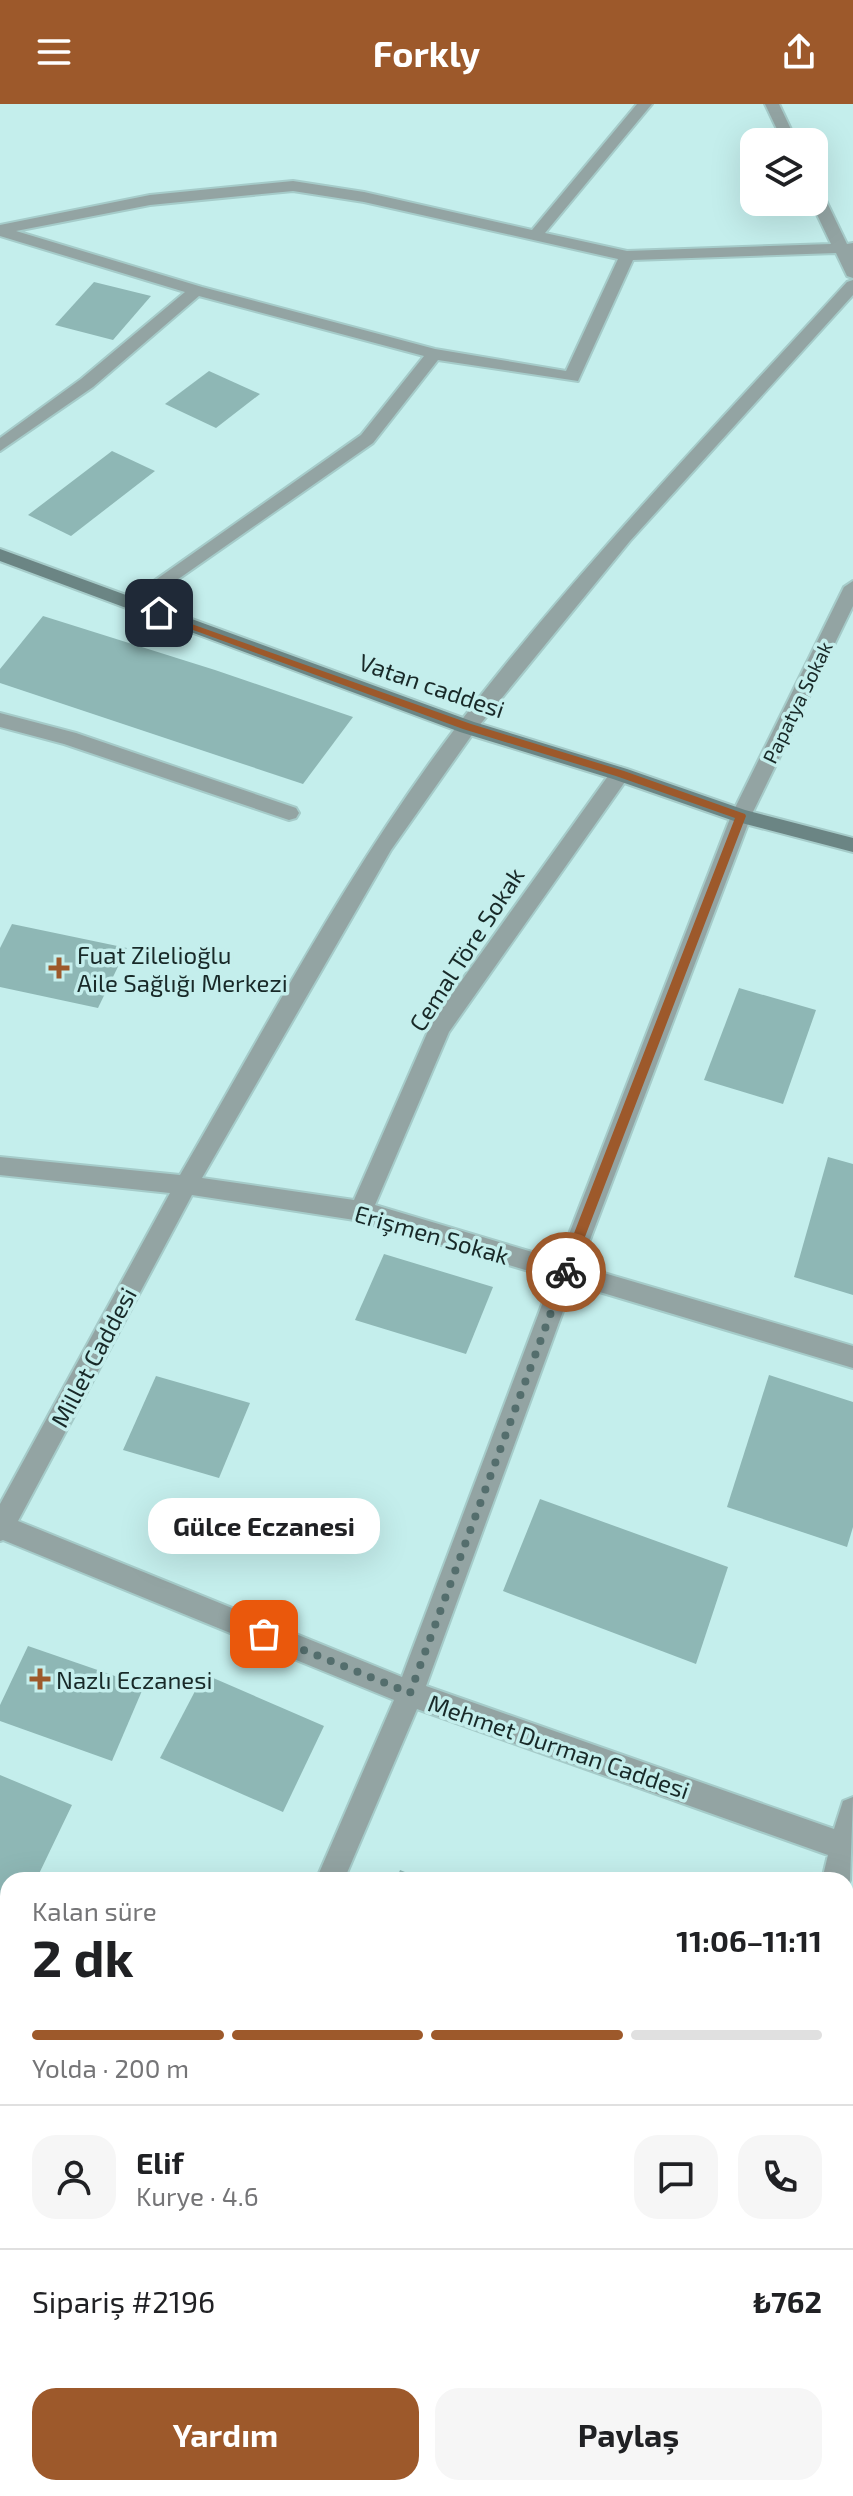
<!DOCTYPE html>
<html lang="tr">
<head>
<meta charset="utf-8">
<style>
  :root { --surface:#fff; --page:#f6f6f6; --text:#202124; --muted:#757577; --line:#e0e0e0; --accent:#9d592b }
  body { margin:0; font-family:"Exo 2",sans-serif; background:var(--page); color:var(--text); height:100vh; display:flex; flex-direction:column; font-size:30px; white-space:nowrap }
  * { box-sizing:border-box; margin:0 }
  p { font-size:26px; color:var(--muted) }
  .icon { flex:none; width:44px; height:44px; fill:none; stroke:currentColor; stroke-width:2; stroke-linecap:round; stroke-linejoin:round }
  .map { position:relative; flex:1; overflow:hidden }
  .drawer { position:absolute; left:0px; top:1768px; width:854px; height:624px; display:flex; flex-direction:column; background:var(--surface); border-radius:24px 24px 0 0; box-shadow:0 8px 32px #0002 }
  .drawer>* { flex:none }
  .fabs { position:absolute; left:740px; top:24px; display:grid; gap:16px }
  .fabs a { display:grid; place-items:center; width:88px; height:88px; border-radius:16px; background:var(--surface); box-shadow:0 8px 32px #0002; font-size:40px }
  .pin { position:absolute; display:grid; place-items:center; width:68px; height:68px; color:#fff; margin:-34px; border-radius:16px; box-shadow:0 4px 12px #0006 }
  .courier { position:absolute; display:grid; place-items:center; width:80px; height:80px; margin:-40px; border:6px solid #9d592b; border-radius:50%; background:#fff; color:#222; box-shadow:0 2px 10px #0007 }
  .bubble { position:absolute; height:56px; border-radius:24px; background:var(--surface); box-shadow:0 8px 32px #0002; font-size:26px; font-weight:700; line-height:56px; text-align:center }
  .summary em { font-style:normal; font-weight:700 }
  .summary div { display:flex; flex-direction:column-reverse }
  .summary { display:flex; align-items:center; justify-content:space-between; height:136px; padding:0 32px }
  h1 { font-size:52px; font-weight:700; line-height:60px }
  .bar { display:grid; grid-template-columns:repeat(4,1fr); gap:12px 8px; align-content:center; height:96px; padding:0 32px }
  .bar i { height:10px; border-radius:6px; background:var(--line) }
  .bar .on { background:var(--accent) }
  .bar p { grid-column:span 4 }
  .line { display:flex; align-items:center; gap:20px; padding:0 32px; border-top:2px solid var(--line) }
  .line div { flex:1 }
  .round { display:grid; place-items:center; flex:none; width:84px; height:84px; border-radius:24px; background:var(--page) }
  .cta { display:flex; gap:16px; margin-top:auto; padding:16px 32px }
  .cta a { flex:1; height:92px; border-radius:24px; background:var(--accent); color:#fff; font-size:32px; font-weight:700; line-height:92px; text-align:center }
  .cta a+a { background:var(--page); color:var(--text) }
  header { display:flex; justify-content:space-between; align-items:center; height:104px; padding:0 32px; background:var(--accent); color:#fff; font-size:36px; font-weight:700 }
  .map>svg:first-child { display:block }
  .built { fill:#afe4e1 }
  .building { fill:#8eb7b5 }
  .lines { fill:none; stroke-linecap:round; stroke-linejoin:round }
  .street-casing { stroke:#a5cbc9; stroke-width:4 }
  .secondary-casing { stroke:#a5cbc9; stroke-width:4 }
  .street { fill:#93a4a3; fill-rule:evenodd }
  .secondary { fill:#6b8584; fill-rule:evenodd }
  .route { fill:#9d592b }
  .done { stroke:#546e6d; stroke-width:8; stroke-dasharray:0 14.4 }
  .poi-dot { fill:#9d592b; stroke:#c4eeec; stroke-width:3 }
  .labels { text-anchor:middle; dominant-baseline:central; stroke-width:7; stroke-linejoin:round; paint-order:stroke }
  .far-street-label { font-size:20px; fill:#182928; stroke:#c4eeec }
  .street-label { font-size:24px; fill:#182928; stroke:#c4eeec }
  .poi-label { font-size:24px; fill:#182928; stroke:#c4eeec; text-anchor:start }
</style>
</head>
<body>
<header><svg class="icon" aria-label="menu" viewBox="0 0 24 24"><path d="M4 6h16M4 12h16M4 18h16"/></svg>Forkly<svg class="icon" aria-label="share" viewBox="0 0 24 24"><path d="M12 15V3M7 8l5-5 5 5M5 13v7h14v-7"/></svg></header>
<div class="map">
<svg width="853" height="2392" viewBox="0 0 853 2392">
  <rect width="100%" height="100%" fill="#c4eeec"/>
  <path class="built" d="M0,2043L8,2046V2384H50L47,2392H0Z"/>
  <g class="building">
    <path d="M94,178L151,192L113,236L55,221Z"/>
    <path d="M209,267L260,290L216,324L165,300Z"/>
    <path d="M112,347L155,367L71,432L28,411Z"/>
    <path d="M43,512L215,566L353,613L303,680L0,579V565Z"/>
    <path d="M12,820L127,844L98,904L0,883V844Z"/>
    <path d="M739,884L816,906L783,1000L704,976Z"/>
    <path d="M828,1053L853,1060V1191L794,1173Z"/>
    <path d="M384,1150L493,1183L466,1250L355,1216Z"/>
    <path d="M769,1271L853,1298V1423L847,1443L727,1403Z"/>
    <path d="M156,1272L250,1299L219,1374L123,1346Z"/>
    <path d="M540,1395L728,1463L696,1560L503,1487Z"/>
    <path d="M28,1542L144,1582L112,1657L0,1617V1601Z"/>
    <path d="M204,1570L324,1622L283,1708L160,1654Z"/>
    <path d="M0,1671L72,1701L36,1776H8V1835L0,1851Z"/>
    <path d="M400,1766L425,1776H396Z"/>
    <path d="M0,2205L8,2208V2277L0,2297Z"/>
  </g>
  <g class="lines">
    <defs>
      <g id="street">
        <path d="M637,0H652L545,129L627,147L831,140L811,98H814V83L822,88L847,140L853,139V174L847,172L836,149L633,156L578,277L438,256L373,339L134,506L127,504L125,500L127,496L361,331L424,252L199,192L93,283L0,347V334L81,275L185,188L0,132V121L150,91L293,77L364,88L532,126ZM293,87L364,98L618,155L566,267L435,245L202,183L16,127L150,101Z"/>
        <path d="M765,0H779L797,38H783Z"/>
        <path d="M853,176V191L630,437L474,628L391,746L202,1074L354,1096L432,918L613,665L620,663L630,670L627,675L449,928L375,1101L559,1156L731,712L844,483L853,477V502L751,712L580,1162L853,1242V1264L573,1180L426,1582L834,1725L843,1697L853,1693L850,1776L846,1786V1776H822L828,1751L417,1605L344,1776H316L394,1596L3,1436L0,1437V1400L170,1089L0,1071V1053L180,1071C269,918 352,759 460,618C579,463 716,322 847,178ZM192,1091L361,1117L552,1174L402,1573L18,1417Z"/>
        <path d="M0,609L76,629L296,704L299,709L296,714L289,716L64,640L0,623Z"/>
        <path d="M0,1939L8,1942V1973L0,1970Z"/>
        <path d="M846,2285L853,2287V2320L846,2318Z"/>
        <path d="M68,2384H102L99,2392H65Z"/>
        <path d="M667,2384H701L699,2392H665Z"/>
      </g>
      <path id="secondary" d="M0,445L474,618L627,665L745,706L853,734V748L734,717L613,675L460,628L0,457Z"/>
    </defs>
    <use href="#street" class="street-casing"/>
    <use href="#secondary" class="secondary-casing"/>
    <use href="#street" class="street"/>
    <use href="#secondary" class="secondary"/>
  </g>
  <path class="route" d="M155,507L471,620L624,667L745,710L746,712L570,1172H561L559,1168L735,714L616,672L463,625L155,512Z"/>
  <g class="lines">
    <path class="done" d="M264,1530L410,1589L566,1168"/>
  </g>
  <g class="poi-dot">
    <path d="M55 852h8v8h8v8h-8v8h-8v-8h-8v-8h8z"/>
    <path d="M36 1563h8v8h8v8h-8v8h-8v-8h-8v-8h8z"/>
  </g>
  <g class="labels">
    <g class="far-street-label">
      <text transform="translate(797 598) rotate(-64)">Papatya Sokak</text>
    </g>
    <g class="street-label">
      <text transform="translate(432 581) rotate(19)">Vatan caddesi</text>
      <text transform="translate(466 845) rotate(-57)">Cemal Töre Sokak</text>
      <text transform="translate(432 1130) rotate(16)">Erişmen Sokak</text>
      <text transform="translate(93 1253) rotate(-62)">Millet Caddesi</text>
      <text transform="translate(559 1642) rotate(19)">Mehmet Durman Caddesi</text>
    </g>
    <g class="poi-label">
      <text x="77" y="850">Fuat Zilelioğlu<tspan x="77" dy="28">Aile Sağlığı Merkezi</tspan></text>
      <text x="56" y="1575">Nazlı Eczanesi</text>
    </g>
  </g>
</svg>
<div class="fabs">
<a><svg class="icon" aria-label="layers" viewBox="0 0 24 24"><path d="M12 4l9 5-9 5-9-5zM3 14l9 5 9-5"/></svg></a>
</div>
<div class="pin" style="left:264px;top:1530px;background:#ea580c"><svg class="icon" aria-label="bag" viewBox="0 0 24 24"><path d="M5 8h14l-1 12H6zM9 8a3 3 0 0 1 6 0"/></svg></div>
<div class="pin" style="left:159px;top:509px;background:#1f2937"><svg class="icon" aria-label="home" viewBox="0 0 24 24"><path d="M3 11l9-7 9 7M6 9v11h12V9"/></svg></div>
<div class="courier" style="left:566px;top:1168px"><svg class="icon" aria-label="bike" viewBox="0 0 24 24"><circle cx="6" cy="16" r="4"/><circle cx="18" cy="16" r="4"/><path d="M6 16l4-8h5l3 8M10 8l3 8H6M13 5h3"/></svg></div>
<div class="bubble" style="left:148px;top:1394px;width:232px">Gülce Eczanesi</div>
<section class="drawer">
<div class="summary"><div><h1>2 dk</h1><p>Kalan süre</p></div><em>11:06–11:11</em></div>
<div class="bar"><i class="on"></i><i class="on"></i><i class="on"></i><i></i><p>Yolda · 200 m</p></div>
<div class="line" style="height:144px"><a class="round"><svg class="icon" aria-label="person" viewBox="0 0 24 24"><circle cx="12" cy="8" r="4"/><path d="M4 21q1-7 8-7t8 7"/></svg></a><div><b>Elif</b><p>Kurye · 4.6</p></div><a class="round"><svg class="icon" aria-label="chat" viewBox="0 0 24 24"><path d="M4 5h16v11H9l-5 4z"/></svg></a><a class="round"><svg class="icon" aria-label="phone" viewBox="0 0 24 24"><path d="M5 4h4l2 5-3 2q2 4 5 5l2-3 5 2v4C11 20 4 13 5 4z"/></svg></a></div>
<div class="line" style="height:104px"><div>Sipariş #2196</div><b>₺762</b></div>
<div class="cta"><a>Yardım</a><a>Paylaş</a></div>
</section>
</div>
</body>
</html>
